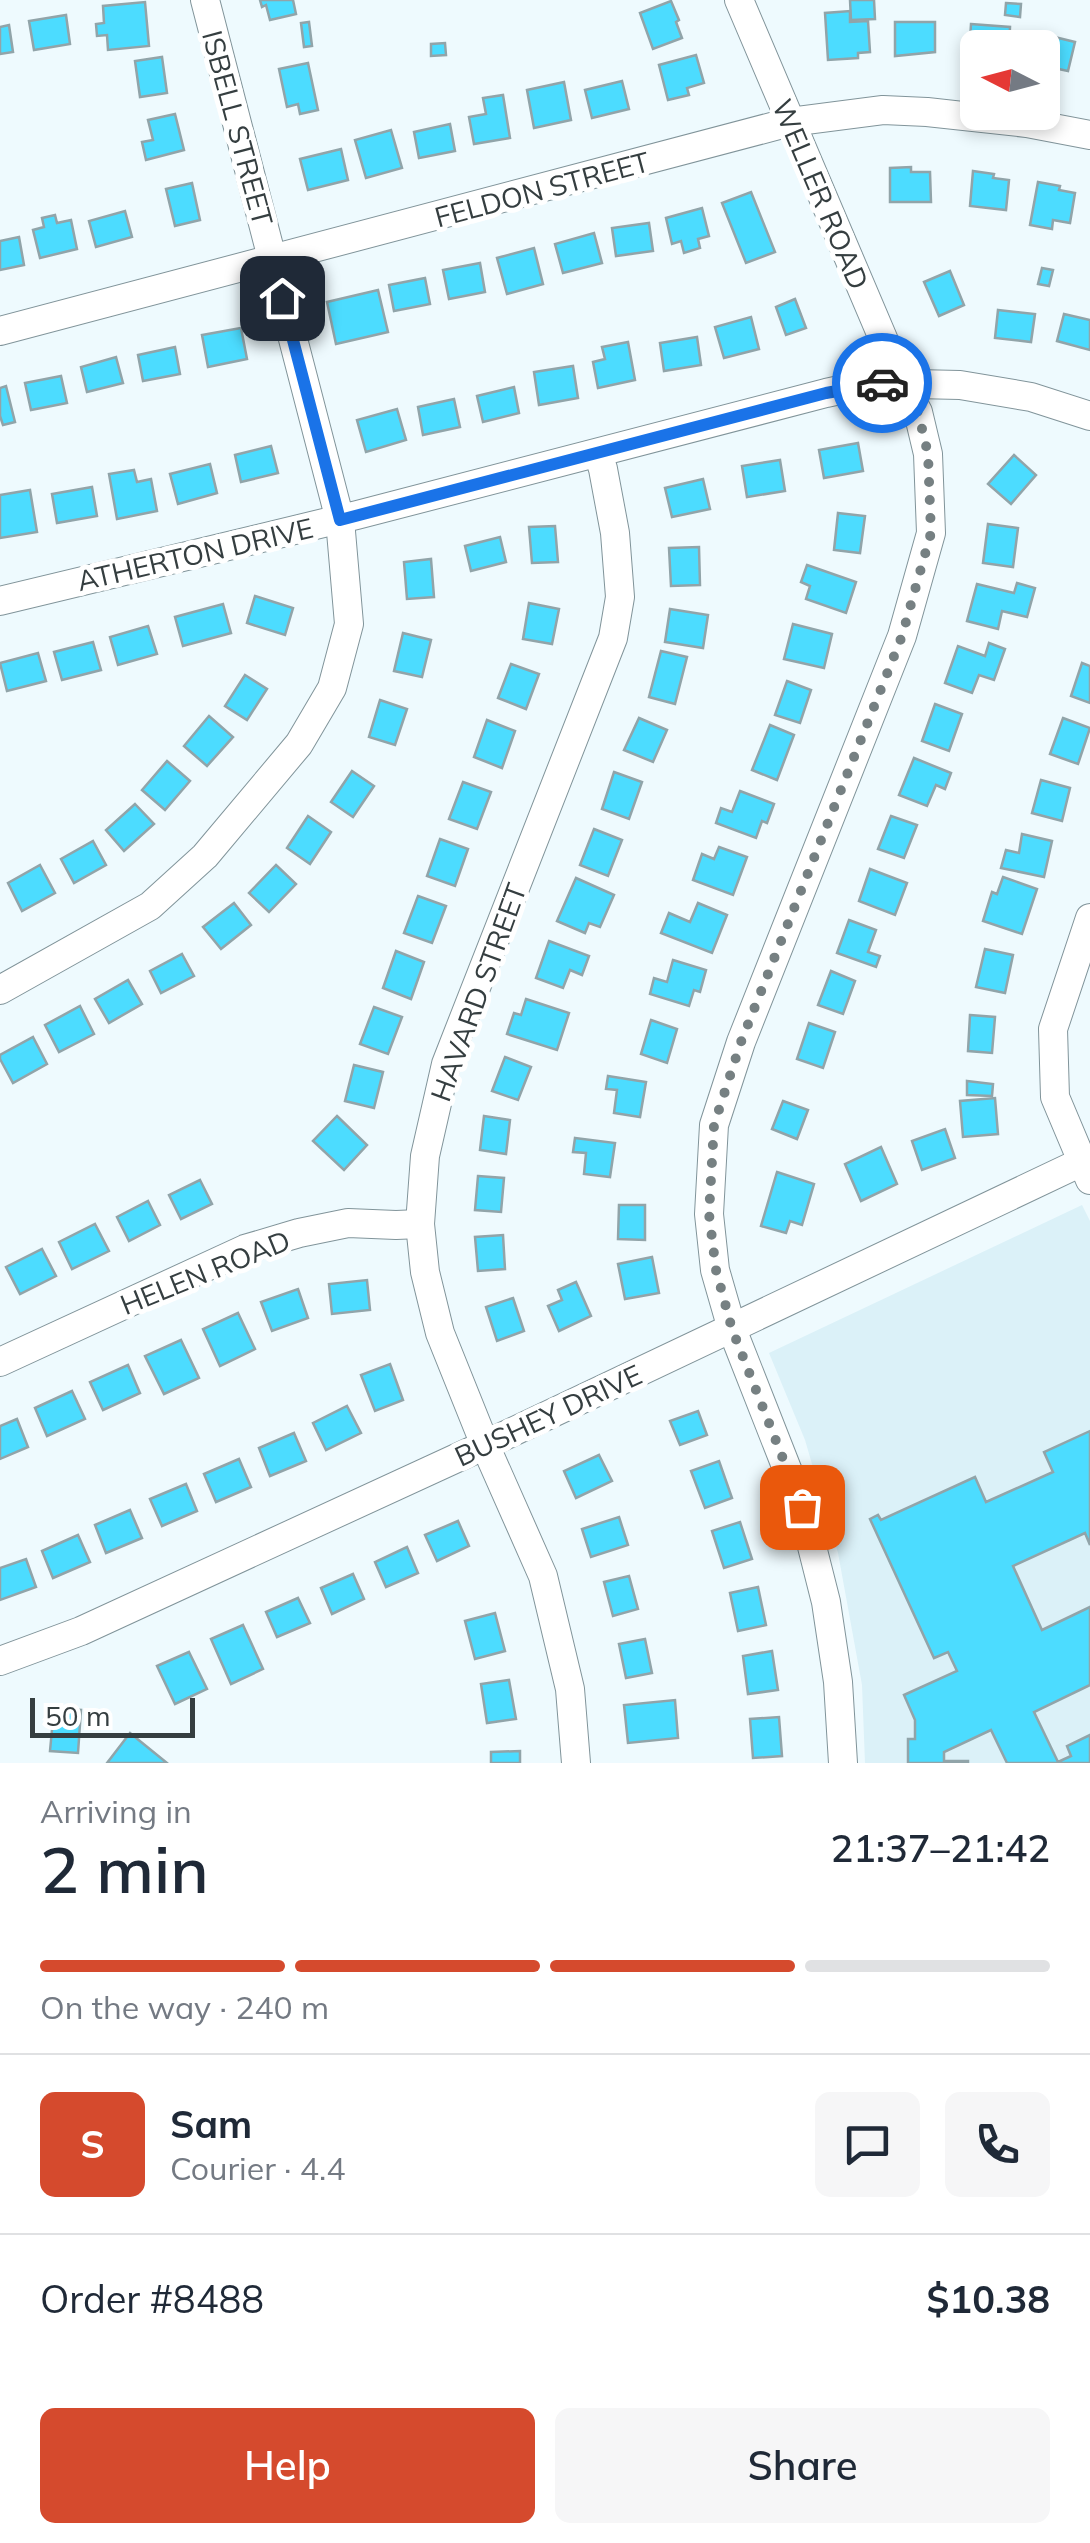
<!DOCTYPE html>
<html lang="en">
<head>
<meta charset="utf-8">
<style>
  :root { --surface:#fff; --page:#f6f6f7; --text:#1f2937; --muted:#747a83; --line:#e0e1e3; --accent:#d54a2d }
  body { margin:0; font-family:Mulish,sans-serif; background:var(--page); color:var(--text); height:100vh; display:flex; flex-direction:column; font-size:38px; white-space:nowrap }
  * { box-sizing:border-box; margin:0 }
  p { font-size:32px; color:var(--muted) }
  .icon { flex:none; width:55px; height:55px; fill:none; stroke:currentColor; stroke-width:2; stroke-linecap:round; stroke-linejoin:round }
  .map { position:relative; height:1763px; overflow:hidden }
  .details { display:flex; flex-direction:column; background:var(--surface); flex:1 }
  .details>* { flex:none }
  .needle { width:65px; rotate:276deg }
  .fabs { position:absolute; left:960px; top:30px; display:grid; gap:20px }
  .fabs a { display:grid; place-items:center; width:100px; height:100px; border-radius:15px; background:var(--surface); box-shadow:0 5px 15px #0003; font-size:50px }
  .scale { position:absolute; left:30px; bottom:25px; width:165px; box-sizing:border-box; padding-left:10px; border:5px solid #353e40; border-top:0; font-size:28px; line-height:35px; white-space:nowrap; color:#353e40; -webkit-text-stroke:8px #fff; paint-order:stroke }
  .pin { position:absolute; display:grid; place-items:center; width:85px; height:85px; color:#fff; margin:-42px; border-radius:20px; box-shadow:0 5px 15px #0006 }
  .courier { position:absolute; display:grid; place-items:center; width:100px; height:100px; margin:-50px; border:8px solid #1a73e8; border-radius:50%; background:#fff; color:#222; box-shadow:0 2px 12px #0007 }
  .headline em { font-style:normal; font-weight:600 }
  .headline div { display:flex; flex-direction:column-reverse }
  .headline { display:flex; align-items:center; justify-content:space-between; height:170px; padding:0 40px }
  h1 { font-size:65px; font-weight:600; line-height:75px }
  .bar { display:grid; grid-template-columns:repeat(4,1fr); gap:15px 10px; align-content:center; height:120px; padding:0 40px }
  .bar i { height:12px; border-radius:8px; background:var(--line) }
  .bar .current { background:var(--accent) }
  .bar p { grid-column:span 4 }
  .line { display:flex; align-items:center; gap:25px; padding:0 40px; border-top:2px solid var(--line) }
  .line div { flex:1 }
  .round { display:grid; place-items:center; flex:none; width:105px; height:105px; border-radius:15px; background:var(--page) }
  .cta { display:flex; gap:20px; margin-top:auto; padding:20px 40px }
  .cta a { flex:1; height:115px; border-radius:15px; background:var(--accent); color:#fff; font-size:40px; font-weight:600; line-height:115px; text-align:center }
  .cta a+a { background:var(--page); color:var(--text) }
  .map>svg:first-child { display:block }
  .built { fill:#dbf1f8 }
  .building { fill:#4cdcff; stroke:#91a4a9; stroke-width:2.5 }
  .lines { fill:none; stroke-linecap:round; stroke-linejoin:round }
  .minor-casing { stroke:#81949a; stroke-width:30 }
  .minor { stroke:#fff; stroke-width:28 }
  .done { stroke:#768082; stroke-width:10; stroke-dasharray:0 18 }
  .route { stroke:#1a73e8; stroke-width:12 }
  .labels { text-anchor:middle; dominant-baseline:central; stroke-width:10; stroke-linejoin:round; paint-order:stroke }
  .street-label { font-size:28px; fill:#353e40; stroke:#fff }
</style>
</head>
<body>
<div class="map">
<svg width="1090" height="1763" viewBox="0 0 1090 1763">
  <rect width="100%" height="100%" fill="#eefafe"/>
  <path class="built" d="M1082,1205L1090,1221V1763H865L862,1685L838,1553L805,1440L769,1353Z"/>
  <g class="building">
    <path d="M260,0H293L296,14L270,20L266,5L262,7Z"/>
    <path d="M850,0H874L875,19L851,20Z"/>
    <path d="M671,1L679,20L676,22L682,38L653,49L640,13Z"/>
    <path d="M145,2L149,46L108,50L107,35L97,36L96,24L104,23L103,6Z"/>
    <path d="M1006,3L1021,4L1020,17L1005,15Z"/>
    <path d="M850,11V22L868,21L870,52L858,53V58L828,60L825,13Z"/>
    <path d="M66,15L70,44L34,50L29,21Z"/>
    <path d="M309,22L312,46L304,47L301,23Z"/>
    <path d="M895,22H935V52L895,56Z"/>
    <path d="M971,24L1010,27L1009,48H978V58L969,57Z"/>
    <path d="M9,25L13,52L0,54V27Z"/>
    <path d="M1038,33L1075,42L1068,71L1054,68L1053,72L1042,70V48H1035Z"/>
    <path d="M445,43L446,55L431,56V44Z"/>
    <path d="M696,55L704,83L687,88L689,95L668,100L659,65Z"/>
    <path d="M162,57L167,93L140,97L135,61Z"/>
    <path d="M308,63L318,110L300,114L298,104L287,107L279,69Z"/>
    <path d="M622,81L629,109L592,118L585,90Z"/>
    <path d="M564,82L571,120L534,128L527,90Z"/>
    <path d="M503,95L510,138L474,144L469,117L486,114L483,98Z"/>
    <path d="M175,114L184,150L146,160L142,142L153,140L148,120Z"/>
    <path d="M450,124L455,151L419,158L414,132Z"/>
    <path d="M391,130L402,168L366,178L355,140Z"/>
    <path d="M341,149L348,180L308,190L300,159Z"/>
    <path d="M911,167V172H930L931,202H890V168Z"/>
    <path d="M973,171L994,174L993,178L1009,180L1006,210L970,206Z"/>
    <path d="M1038,182L1060,186L1059,190L1075,193L1070,223L1053,220L1052,229L1030,225Z"/>
    <path d="M192,183L200,220L175,226L166,189Z"/>
    <path d="M751,192L775,252L746,263L722,203Z"/>
    <path d="M702,208L709,236L698,239L700,248L684,253L681,241L672,244L666,218Z"/>
    <path d="M125,211L132,237L96,247L89,221Z"/>
    <path d="M55,215L57,223L71,220L77,249L40,258L33,230L44,227L42,218Z"/>
    <path d="M649,223L653,251L616,256L612,228Z"/>
    <path d="M594,233L602,263L563,273L555,244Z"/>
    <path d="M19,237L24,265L0,270V241Z"/>
    <path d="M534,248L543,284L507,294L497,258Z"/>
    <path d="M480,263L485,292L449,299L443,270Z"/>
    <path d="M1042,268L1053,270L1049,286L1038,284Z"/>
    <path d="M950,271L964,305L939,316L924,282Z"/>
    <path d="M425,278L430,304L394,311L389,285Z"/>
    <path d="M378,290L388,332L336,344L327,302Z"/>
    <path d="M795,299L806,328L786,335L776,307Z"/>
    <path d="M998,310L1035,314L1031,342L995,338Z"/>
    <path d="M1064,314L1090,320V350L1057,341Z"/>
    <path d="M751,317L759,349L724,358L715,327Z"/>
    <path d="M241,328L247,359L208,367L202,335Z"/>
    <path d="M697,337L701,365L664,371L660,343Z"/>
    <path d="M628,342L635,380L598,388L593,362L605,359L602,347Z"/>
    <path d="M175,347L180,374L143,381L138,355Z"/>
    <path d="M116,357L123,383L87,392L81,367Z"/>
    <path d="M573,366L578,398L539,405L534,372Z"/>
    <path d="M61,376L67,403L31,410L25,383Z"/>
    <path d="M6,386L15,422L3,425L0,416V388Z"/>
    <path d="M514,387L519,413L483,422L477,396Z"/>
    <path d="M454,399L460,427L423,435L418,407Z"/>
    <path d="M397,409L406,440L366,452L357,420Z"/>
    <path d="M858,443L863,471L824,478L819,450Z"/>
    <path d="M271,446L278,473L241,482L235,455Z"/>
    <path d="M1014,455L1036,475L1011,504L988,484Z"/>
    <path d="M780,460L785,491L747,497L742,466Z"/>
    <path d="M210,464L217,493L178,504L170,474Z"/>
    <path d="M134,470L137,482L151,479L157,511L117,519L109,474Z"/>
    <path d="M703,479L710,509L672,517L665,488Z"/>
    <path d="M92,487L97,516L57,523L52,494Z"/>
    <path d="M30,490L37,532L0,538V495Z"/>
    <path d="M838,513L865,516L860,553L834,550Z"/>
    <path d="M988,524L1018,528L1013,567L983,563Z"/>
    <path d="M555,526L558,562L532,563L529,527Z"/>
    <path d="M500,537L506,562L471,571L465,546Z"/>
    <path d="M699,547L700,585L671,586L669,548Z"/>
    <path d="M431,559L434,597L407,599L404,562Z"/>
    <path d="M807,565L856,582L846,613L806,599L810,586L801,582Z"/>
    <path d="M1017,583L1035,588L1027,617L1002,611L998,629L967,621L977,584L1014,593Z"/>
    <path d="M255,596L293,608L285,635L247,623Z"/>
    <path d="M529,603L559,609L552,644L523,639Z"/>
    <path d="M223,604L231,633L183,646L175,617Z"/>
    <path d="M670,609L708,615L703,648L665,642Z"/>
    <path d="M793,624L832,634L824,668L784,659Z"/>
    <path d="M148,626L157,654L118,665L110,637Z"/>
    <path d="M403,633L431,640L422,677L394,671Z"/>
    <path d="M93,642L101,670L62,680L54,652Z"/>
    <path d="M989,643L1005,649L994,680L979,675L972,693L945,683L958,646L985,656Z"/>
    <path d="M661,651L687,657L675,704L649,697Z"/>
    <path d="M38,653L46,681L7,691L0,663Z"/>
    <path d="M1082,663L1090,666V703L1071,696Z"/>
    <path d="M511,664L539,674L526,709L498,698Z"/>
    <path d="M245,675L267,689L247,720L225,706Z"/>
    <path d="M787,681L811,690L800,723L775,715Z"/>
    <path d="M380,700L407,709L395,745L369,737Z"/>
    <path d="M935,704L962,714L949,751L922,741Z"/>
    <path d="M209,716L233,737L207,766L184,746Z"/>
    <path d="M639,718L667,730L653,762L624,750Z"/>
    <path d="M1063,718L1090,728L1078,764L1050,754Z"/>
    <path d="M487,720L515,731L502,768L474,757Z"/>
    <path d="M770,725L794,735L777,780L752,770Z"/>
    <path d="M914,758L951,773L945,789L936,785L927,806L899,795Z"/>
    <path d="M167,761L190,781L165,810L142,790Z"/>
    <path d="M352,771L374,786L353,817L331,802Z"/>
    <path d="M614,772L642,782L629,819L602,809Z"/>
    <path d="M1041,780L1070,788L1062,821L1032,813Z"/>
    <path d="M463,782L491,792L477,829L449,819Z"/>
    <path d="M740,791L774,804L767,823L762,821L756,838L716,823L721,808L732,812Z"/>
    <path d="M135,804L154,824L124,851L106,830Z"/>
    <path d="M308,816L331,832L310,864L287,848Z"/>
    <path d="M891,816L917,825L904,858L878,849Z"/>
    <path d="M594,829L622,840L608,876L580,865Z"/>
    <path d="M1022,834L1052,841L1044,877L1001,868L1006,850L1019,853Z"/>
    <path d="M440,839L468,849L455,886L427,876Z"/>
    <path d="M93,841L106,865L74,883L61,859Z"/>
    <path d="M719,847L747,857L733,895L693,880L702,854L714,859Z"/>
    <path d="M40,865L55,893L22,911L8,883Z"/>
    <path d="M276,865L296,884L269,912L249,893Z"/>
    <path d="M870,869L907,883L895,915L859,901Z"/>
    <path d="M1003,877L1037,889L1022,934L983,921L992,892L997,894Z"/>
    <path d="M576,878L614,895L600,927L589,923L585,933L557,921Z"/>
    <path d="M418,896L446,906L432,943L404,933Z"/>
    <path d="M234,903L251,925L221,949L203,927Z"/>
    <path d="M698,903L727,915L712,953L661,933L669,913L690,922Z"/>
    <path d="M849,920L876,930L868,952L880,956L876,967L837,953Z"/>
    <path d="M549,941L589,956L582,975L570,970L563,988L536,978Z"/>
    <path d="M985,949L1013,955L1005,993L976,987Z"/>
    <path d="M396,951L424,962L411,999L383,988Z"/>
    <path d="M182,954L194,976L161,993L150,971Z"/>
    <path d="M673,960L706,970L700,992L694,990L689,1006L650,994L654,978L667,982Z"/>
    <path d="M831,971L855,981L843,1014L818,1005Z"/>
    <path d="M128,980L142,1004L109,1023L95,999Z"/>
    <path d="M526,999L569,1013L557,1050L507,1034L514,1013L521,1015Z"/>
    <path d="M80,1006L94,1034L59,1052L45,1025Z"/>
    <path d="M374,1007L402,1017L388,1054L360,1044Z"/>
    <path d="M970,1015L995,1017L992,1053L968,1051Z"/>
    <path d="M651,1020L677,1029L667,1063L641,1054Z"/>
    <path d="M809,1023L835,1032L823,1068L797,1059Z"/>
    <path d="M33,1037L47,1064L13,1083L0,1059V1055Z"/>
    <path d="M505,1057L531,1067L518,1100L492,1091Z"/>
    <path d="M354,1065L383,1072L374,1108L345,1101Z"/>
    <path d="M608,1076L646,1082L640,1117L614,1113L617,1090L606,1089Z"/>
    <path d="M967,1081L993,1084L992,1096L967,1095Z"/>
    <path d="M995,1098L998,1134L963,1137L960,1101Z"/>
    <path d="M783,1101L808,1110L797,1139L772,1129Z"/>
    <path d="M337,1116L367,1145L344,1170L313,1141Z"/>
    <path d="M484,1116L510,1120L506,1154L480,1150Z"/>
    <path d="M945,1129L955,1158L922,1170L912,1141Z"/>
    <path d="M575,1138L615,1143L610,1177L584,1174L586,1153L573,1152Z"/>
    <path d="M881,1147L897,1184L861,1201L845,1164Z"/>
    <path d="M777,1172L814,1184L802,1225L790,1221L786,1233L761,1226Z"/>
    <path d="M478,1176L504,1178L501,1212L475,1210Z"/>
    <path d="M200,1180L212,1204L181,1219L169,1195Z"/>
    <path d="M148,1201L160,1225L129,1241L117,1217Z"/>
    <path d="M619,1205H645V1240L618,1239Z"/>
    <path d="M95,1224L109,1251L72,1269L59,1242Z"/>
    <path d="M503,1235L505,1269L478,1271L475,1237Z"/>
    <path d="M42,1249L56,1276L20,1294L6,1267Z"/>
    <path d="M652,1257L659,1293L625,1299L618,1264Z"/>
    <path d="M367,1280L370,1310L332,1314L329,1284Z"/>
    <path d="M576,1282L591,1316L559,1331L548,1306L562,1300L558,1290Z"/>
    <path d="M298,1289L308,1318L272,1331L261,1302Z"/>
    <path d="M513,1298L524,1331L497,1341L486,1307Z"/>
    <path d="M238,1313L255,1349L220,1366L203,1329Z"/>
    <path d="M181,1340L199,1378L164,1394L145,1356Z"/>
    <path d="M390,1364L403,1400L375,1411L361,1375Z"/>
    <path d="M128,1365L140,1393L103,1410L90,1382Z"/>
    <path d="M72,1391L85,1419L47,1436L35,1408Z"/>
    <path d="M347,1406L361,1433L326,1450L313,1423Z"/>
    <path d="M698,1411L707,1435L680,1445L670,1421Z"/>
    <path d="M17,1419L28,1447L0,1459V1426Z"/>
    <path d="M1090,1431V1545L1085,1533L1013,1566L1042,1630L1090,1607V1685L1034,1712L1058,1762L1071,1756L1067,1746L1090,1735V1763H1007L991,1730L944,1752V1761H968V1763H908V1739H915V1720L904,1695L957,1671L948,1652L934,1658L870,1519L878,1515L881,1520L975,1477L986,1502L1053,1472L1044,1452Z"/>
    <path d="M294,1433L306,1461L270,1476L259,1448Z"/>
    <path d="M599,1455L612,1481L576,1498L564,1471Z"/>
    <path d="M239,1459L251,1487L216,1502L204,1474Z"/>
    <path d="M719,1461L732,1498L705,1508L691,1471Z"/>
    <path d="M186,1484L197,1511L162,1526L150,1499Z"/>
    <path d="M130,1510L142,1538L106,1553L95,1525Z"/>
    <path d="M619,1517L628,1545L591,1557L582,1529Z"/>
    <path d="M458,1521L469,1546L437,1561L425,1535Z"/>
    <path d="M740,1522L752,1559L724,1568L712,1531Z"/>
    <path d="M78,1535L90,1562L53,1578L42,1551Z"/>
    <path d="M407,1547L418,1573L386,1587L375,1562Z"/>
    <path d="M26,1559L36,1587L0,1600V1568Z"/>
    <path d="M353,1574L364,1599L332,1614L321,1588Z"/>
    <path d="M629,1576L638,1609L613,1616L604,1582Z"/>
    <path d="M758,1587L766,1625L738,1631L730,1593Z"/>
    <path d="M298,1598L310,1623L277,1637L266,1612Z"/>
    <path d="M495,1613L505,1651L475,1659L465,1621Z"/>
    <path d="M243,1625L263,1669L231,1684L211,1639Z"/>
    <path d="M645,1639L652,1673L626,1678L619,1644Z"/>
    <path d="M772,1651L778,1690L748,1694L743,1656Z"/>
    <path d="M189,1652L207,1689L175,1704L157,1666Z"/>
    <path d="M509,1680L516,1719L487,1723L481,1684Z"/>
    <path d="M675,1700L678,1738L628,1743L624,1705Z"/>
    <path d="M54,1708L81,1710L78,1753L50,1751Z"/>
    <path d="M779,1717L782,1756L753,1758L750,1719Z"/>
    <path d="M130,1733L167,1763H107Z"/>
    <path d="M520,1751V1763H491V1752Z"/>
  </g>
  <g class="lines">
    <defs>
      <g id="minor">
        <path d="M739,0L902,383L918,412L928,454L931,533L902,636L741,1042L714,1125L709,1214L715,1270L732,1329L802,1507L826,1602L838,1682L843,1763"/>
        <path d="M0,331L790,122L883,110L927,112L1027,123L1090,135"/>
        <path d="M0,601L357,515L826,393L872,383L960,385L1031,397L1090,416"/>
        <path d="M1090,918L1053,1029L1055,1097L1090,1180"/>
        <path d="M0,990L150,906L205,856L299,744L332,688L349,624L340,520L205,0"/>
        <path d="M0,1362L245,1249L299,1233L348,1223L396,1225L420,1224"/>
        <path d="M0,1661L81,1631L485,1445L1090,1158"/>
        <path d="M576,1763L570,1689L543,1576L485,1445L440,1333L425,1272L420,1224L425,1156L446,1064L613,638L620,597L615,533L603,469L598,453"/>
      </g>
    </defs>
    <use href="#minor" class="minor-casing"/>
    <use href="#minor" class="minor"/>
  </g>
  <g class="lines">
    <path class="done" d="M802,1507L732,1329L716,1270L709,1214L714,1125L741,1042L902,636L931,533L928,454L918,412L902,383H882"/>
    <path class="route" d="M282,298L340,520L826,393L882,383"/>
  </g>
  <g class="labels">
    <g class="street-label">
      <text transform="translate(238 128) rotate(75)">ISBELL STREET</text>
      <text transform="translate(542 189) rotate(-15)">FELDON STREET</text>
      <text transform="translate(821 194) rotate(67)">WELLER ROAD</text>
      <text transform="translate(195 554) rotate(-13)">ATHERTON DRIVE</text>
      <text transform="translate(478 992) rotate(-70)">HAVARD STREET</text>
      <text transform="translate(205 1272) rotate(-22)">HELEN ROAD</text>
      <text transform="translate(548 1415) rotate(-25)">BUSHEY DRIVE</text>
    </g>
  </g>
</svg>
<div class="fabs">
<a><svg class="needle" viewBox="-14 -14 28 28"><path d="M0-13l5 13h-10z" fill="#e53935"/><path d="M0 13l5-13h-10z" fill="#747a83"/></svg></a>
</div>
<div class="scale">50 m</div>
<div class="pin" style="left:802px;top:1507px;background:#ea580c"><svg class="icon" aria-label="bag" viewBox="0 0 24 24"><path d="M5 8h14l-1 12H6zM9 8a3 3 0 0 1 6 0"/></svg></div>
<div class="pin" style="left:282px;top:298px;background:#1f2937"><svg class="icon" aria-label="home" viewBox="0 0 24 24"><path d="M3 11l9-7 9 7M6 9v11h12V9"/></svg></div>
<div class="courier" style="left:882px;top:383px"><svg class="icon" aria-label="car" viewBox="0 0 24 24"><path d="M5 17H2v-5l4-1 3-4h7l3 4 3 1v5h-3M9 17h6M6 11h13"/><circle cx="7" cy="17" r="2"/><circle cx="17" cy="17" r="2"/></svg></div>
</div>
<section class="details">
<div class="headline"><div><h1>2 min</h1><p>Arriving in</p></div><em>21:37–21:42</em></div>
<div class="bar"><i class="current"></i><i class="current"></i><i class="current"></i><i></i><p>On the way · 240 m</p></div>
<div class="line" style="height:180px"><b class="round" style="background:var(--accent);color:#fff">S</b><div><b>Sam</b><p>Courier · 4.4</p></div><a class="round"><svg class="icon" aria-label="chat" viewBox="0 0 24 24"><path d="M4 5h16v11H9l-5 4z"/></svg></a><a class="round"><svg class="icon" aria-label="phone" viewBox="0 0 24 24"><path d="M5 4h4l2 5-3 2q2 4 5 5l2-3 5 2v4C11 20 4 13 5 4z"/></svg></a></div>
<div class="line" style="height:130px"><div>Order #8488</div><b>$10.38</b></div>
<div class="cta"><a>Help</a><a>Share</a></div>
</section>
</body>
</html>
